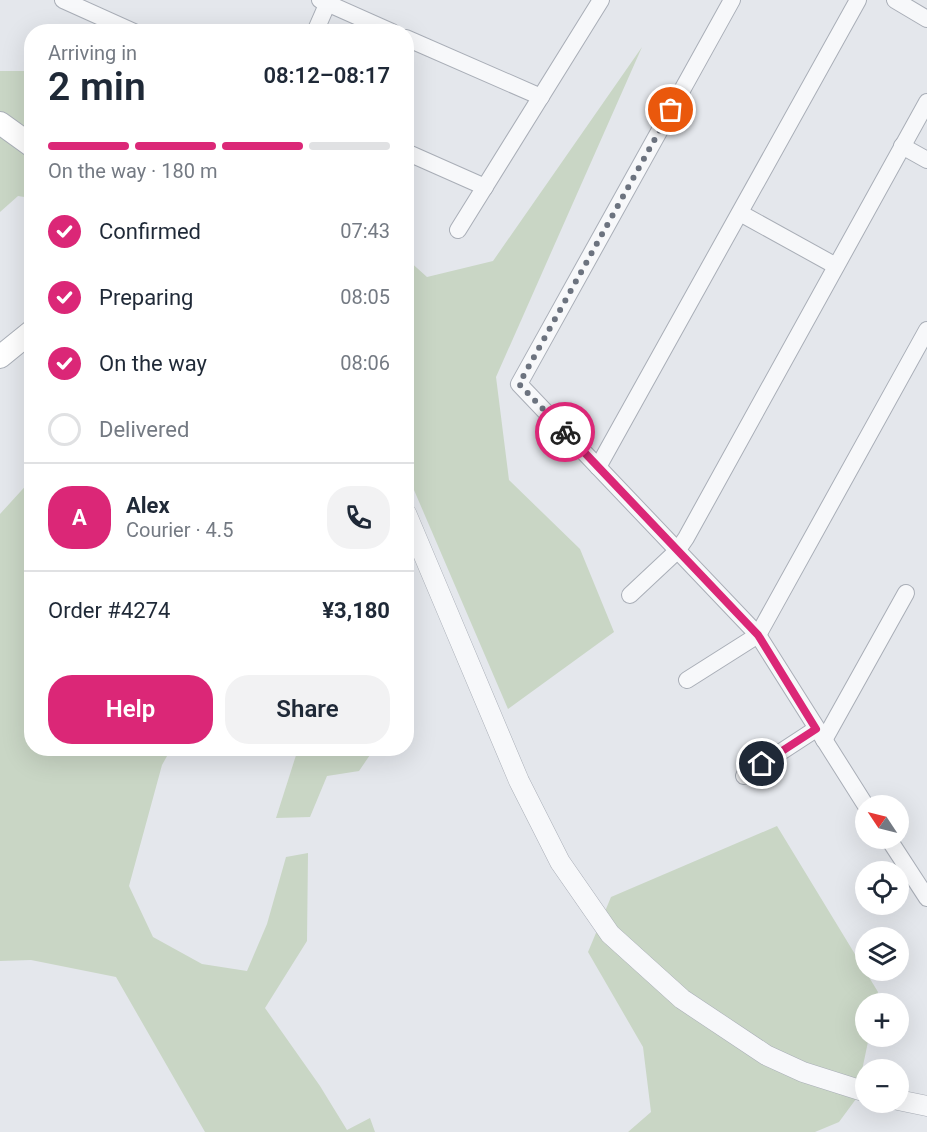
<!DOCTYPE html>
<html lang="en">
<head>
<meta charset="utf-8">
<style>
  :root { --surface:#fff; --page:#f2f2f3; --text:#1f2937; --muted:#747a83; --line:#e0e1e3; --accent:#db2777 }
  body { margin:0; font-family:Roboto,sans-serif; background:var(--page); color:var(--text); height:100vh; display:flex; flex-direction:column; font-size:22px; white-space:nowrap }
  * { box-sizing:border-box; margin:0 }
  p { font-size:20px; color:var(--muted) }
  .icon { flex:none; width:33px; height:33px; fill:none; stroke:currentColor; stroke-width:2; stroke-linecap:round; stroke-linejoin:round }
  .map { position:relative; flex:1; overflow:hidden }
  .panel { position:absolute; left:24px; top:24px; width:390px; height:732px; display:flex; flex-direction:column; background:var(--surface); border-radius:24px; box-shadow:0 6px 24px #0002 }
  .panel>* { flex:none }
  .needle { width:39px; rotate:305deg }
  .fabs { position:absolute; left:855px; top:795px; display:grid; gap:12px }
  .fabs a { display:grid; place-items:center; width:54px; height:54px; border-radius:50%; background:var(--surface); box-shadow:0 6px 24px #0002; font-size:30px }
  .pin { position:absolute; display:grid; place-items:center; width:51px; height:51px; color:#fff; margin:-26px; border:3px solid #fff; border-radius:50%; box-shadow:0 2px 6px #0007 }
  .courier { position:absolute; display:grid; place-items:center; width:60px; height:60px; margin:-30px; border:4px solid #db2777; border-radius:50%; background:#fff; color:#222; box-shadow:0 2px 8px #0007 }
  .head em { font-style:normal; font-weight:600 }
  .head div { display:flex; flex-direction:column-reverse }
  .head { display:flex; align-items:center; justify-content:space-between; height:102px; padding:0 24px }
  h1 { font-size:39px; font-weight:600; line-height:45px }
  .bar { display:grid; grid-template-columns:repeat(4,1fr); gap:9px 6px; align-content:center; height:72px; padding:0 24px }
  .bar i { height:8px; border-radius:4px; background:var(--line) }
  .bar .on { background:var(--accent) }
  .bar p { grid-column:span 4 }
  .line { display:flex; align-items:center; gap:15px; padding:0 24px; border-top:2px solid var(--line) }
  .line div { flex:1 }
  .round { display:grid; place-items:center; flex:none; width:63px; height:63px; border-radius:24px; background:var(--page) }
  ol { padding:0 24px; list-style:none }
  li { display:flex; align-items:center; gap:18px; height:66px }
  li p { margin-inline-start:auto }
  li .icon { padding:6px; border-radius:50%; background:var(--accent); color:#fff; stroke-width:4 }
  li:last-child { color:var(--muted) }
  li i { width:33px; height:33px; border:3px solid var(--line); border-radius:50% }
  .button { display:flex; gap:12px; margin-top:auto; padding:12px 24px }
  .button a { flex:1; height:69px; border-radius:24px; background:var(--accent); color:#fff; font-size:24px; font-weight:600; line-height:69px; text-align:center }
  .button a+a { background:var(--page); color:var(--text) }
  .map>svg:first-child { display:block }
  .green { fill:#c9d6c5 }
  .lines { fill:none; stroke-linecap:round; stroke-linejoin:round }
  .minor-casing { stroke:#a9aeb7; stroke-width:18 }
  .tertiary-casing { stroke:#a9aeb7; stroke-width:21 }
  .secondary-casing { stroke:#a9aeb7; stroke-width:24 }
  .minor { stroke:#f7f8fa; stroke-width:16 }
  .tertiary { stroke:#f7f8fa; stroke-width:20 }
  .secondary { stroke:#fff; stroke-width:22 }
  .done { stroke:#6c737f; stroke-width:6; stroke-dasharray:0 10.8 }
  .route { stroke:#db2777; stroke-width:8 }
</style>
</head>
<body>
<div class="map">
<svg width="927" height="1132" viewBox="0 0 927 1132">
  <rect width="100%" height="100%" fill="#e4e7ec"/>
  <g class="green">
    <path d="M642,47L496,377L509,480L580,549L614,632L508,709L411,483L407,485V259L427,277L493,261Z"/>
    <path d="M0,71H32L31,198L18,196L0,212Z"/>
    <path d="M31,480L32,748L171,749L162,765L129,886L153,937L202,964L247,971L267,924L286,857L308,853L307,941L265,1008L320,1086L347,1130L370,1118L375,1132H205L116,977L31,960L0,961V514Z"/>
    <path d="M407,545L414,564L407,614H406Z"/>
    <path d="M298,749V748L374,749L359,771L327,776L310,817L276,818Z"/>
    <path d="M777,826L878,992L875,1003L866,1004V1036L869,1037L856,1099L839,1122L815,1132H628L651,1112L643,1047L588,952L611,897Z"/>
  </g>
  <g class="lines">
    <defs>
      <g id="minor">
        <path d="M63,0L134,32"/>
        <path d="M320,0L392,32"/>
        <path d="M732,0L519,384L758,635L866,806"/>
        <path d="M895,0L927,19"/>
        <path d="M315,32L329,0"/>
        <path d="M406,38L541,97"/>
        <path d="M902,146L927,160"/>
        <path d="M406,152L485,187"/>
        <path d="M740,213L836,266"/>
        <path d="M458,230L601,0"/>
        <path d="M598,467L858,0"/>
        <path d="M630,595L677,551L686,538L927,102"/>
        <path d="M687,680L758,635L927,330"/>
        <path d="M824,740L906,593"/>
        <path d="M744,776L816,729"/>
        <path d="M888,838L927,898"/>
      </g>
      <g id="tertiary">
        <path d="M406,513L519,781L560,862L610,934L682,999L766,1055L803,1072L866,1092"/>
        <path d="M898,1100L927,1106"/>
      </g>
      <g id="secondary">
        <path d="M0,123L32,146"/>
        <path d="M0,357L32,331"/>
      </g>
    </defs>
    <use href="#minor" class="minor-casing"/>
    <use href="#tertiary" class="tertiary-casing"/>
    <use href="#secondary" class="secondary-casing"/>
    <use href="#minor" class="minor"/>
    <use href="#tertiary" class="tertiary"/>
    <use href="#secondary" class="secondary"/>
  </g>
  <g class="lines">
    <path class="done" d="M565,432L519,384L671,110"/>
    <path class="route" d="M565,432L758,635L816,729L762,764"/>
  </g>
</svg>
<div class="fabs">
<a><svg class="needle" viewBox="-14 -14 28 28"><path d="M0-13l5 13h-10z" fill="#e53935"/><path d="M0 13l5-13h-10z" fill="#747a83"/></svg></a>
<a><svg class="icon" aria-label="locate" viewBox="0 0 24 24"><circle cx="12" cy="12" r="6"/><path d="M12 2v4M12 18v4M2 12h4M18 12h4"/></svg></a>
<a><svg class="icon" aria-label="layers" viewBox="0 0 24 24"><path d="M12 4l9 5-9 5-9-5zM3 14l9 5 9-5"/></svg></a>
<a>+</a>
<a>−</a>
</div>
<div class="pin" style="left:671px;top:110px;background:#ea580c"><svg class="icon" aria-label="bag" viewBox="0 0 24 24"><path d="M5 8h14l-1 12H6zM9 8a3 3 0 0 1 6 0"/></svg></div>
<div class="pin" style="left:762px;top:764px;background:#1f2937"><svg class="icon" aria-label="home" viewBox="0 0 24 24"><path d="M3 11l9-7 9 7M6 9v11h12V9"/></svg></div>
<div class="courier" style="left:565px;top:432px"><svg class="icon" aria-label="bike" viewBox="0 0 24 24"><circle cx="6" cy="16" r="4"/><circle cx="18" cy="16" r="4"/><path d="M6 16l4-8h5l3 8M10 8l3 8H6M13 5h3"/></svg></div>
<section class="panel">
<div class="head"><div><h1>2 min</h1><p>Arriving in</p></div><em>08:12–08:17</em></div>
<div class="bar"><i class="on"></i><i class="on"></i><i class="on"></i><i></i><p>On the way · 180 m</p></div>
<ol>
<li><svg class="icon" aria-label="check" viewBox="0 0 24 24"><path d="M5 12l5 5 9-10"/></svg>Confirmed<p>07:43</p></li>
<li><svg class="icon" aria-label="check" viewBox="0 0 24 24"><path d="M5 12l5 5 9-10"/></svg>Preparing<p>08:05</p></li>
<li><svg class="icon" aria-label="check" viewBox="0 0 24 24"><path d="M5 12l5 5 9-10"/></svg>On the way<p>08:06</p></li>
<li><i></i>Delivered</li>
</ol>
<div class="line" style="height:108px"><b class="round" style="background:var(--accent);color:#fff">A</b><div><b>Alex</b><p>Courier · 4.5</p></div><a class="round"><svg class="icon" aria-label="phone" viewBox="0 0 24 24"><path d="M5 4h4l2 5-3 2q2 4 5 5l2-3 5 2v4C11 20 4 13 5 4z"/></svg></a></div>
<div class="line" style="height:78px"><div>Order #4274</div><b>¥3,180</b></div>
<div class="button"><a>Help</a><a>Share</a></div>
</section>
</div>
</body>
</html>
